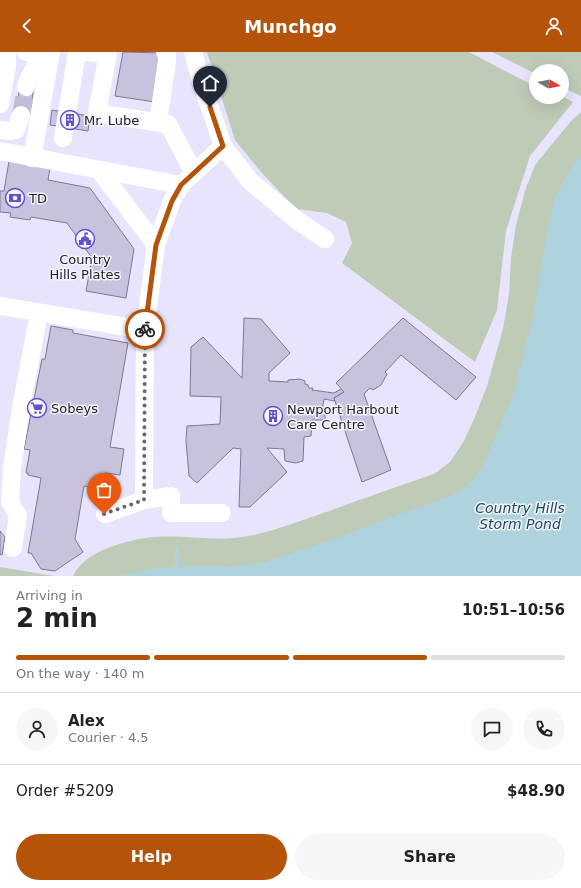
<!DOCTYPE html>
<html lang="en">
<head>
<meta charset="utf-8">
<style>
  :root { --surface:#fff; --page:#f6f6f6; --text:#222; --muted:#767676; --line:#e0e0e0; --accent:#b45309 }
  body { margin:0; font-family:"DejaVu Sans",sans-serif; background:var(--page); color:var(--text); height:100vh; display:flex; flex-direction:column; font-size:15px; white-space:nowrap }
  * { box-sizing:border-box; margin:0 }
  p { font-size:13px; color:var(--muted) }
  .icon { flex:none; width:22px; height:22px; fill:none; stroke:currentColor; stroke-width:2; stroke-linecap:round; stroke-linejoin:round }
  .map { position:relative; height:524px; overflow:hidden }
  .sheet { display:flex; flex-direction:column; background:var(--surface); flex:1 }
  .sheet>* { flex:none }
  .needle { width:26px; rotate:100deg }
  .tools { position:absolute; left:529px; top:12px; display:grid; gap:8px }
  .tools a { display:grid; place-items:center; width:40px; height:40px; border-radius:50%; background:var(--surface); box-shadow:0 4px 16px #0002; font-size:20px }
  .pin { position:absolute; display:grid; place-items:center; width:34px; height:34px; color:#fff; margin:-41px -17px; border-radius:50% 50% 50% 0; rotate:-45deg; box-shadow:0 0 4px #0007 }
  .pin .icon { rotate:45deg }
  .courier { position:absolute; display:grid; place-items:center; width:40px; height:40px; margin:-20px; border:3px solid #b45309; border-radius:50%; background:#fff; color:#222; box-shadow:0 1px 5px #0007 }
  .overview em { font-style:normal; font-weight:800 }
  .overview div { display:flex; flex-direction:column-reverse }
  .overview { display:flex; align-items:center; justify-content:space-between; height:68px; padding:0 16px }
  h1 { font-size:26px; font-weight:800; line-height:30px }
  .bar { display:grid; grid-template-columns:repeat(4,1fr); gap:6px 4px; align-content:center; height:48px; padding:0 16px }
  .bar i { height:5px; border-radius:3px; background:var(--line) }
  .bar .selected { background:var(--accent) }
  .bar p { grid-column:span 4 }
  .line { display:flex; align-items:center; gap:10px; padding:0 16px; border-top:1px solid var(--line) }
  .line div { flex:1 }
  .round { display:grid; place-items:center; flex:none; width:42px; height:42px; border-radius:21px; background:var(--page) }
  .cta { display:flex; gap:8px; margin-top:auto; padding:8px 16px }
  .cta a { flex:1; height:46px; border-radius:24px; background:var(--accent); color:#fff; font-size:16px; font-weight:800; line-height:46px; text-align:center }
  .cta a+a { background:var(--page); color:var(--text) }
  header { display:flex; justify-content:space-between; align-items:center; height:52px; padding:0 16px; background:var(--accent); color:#fff; font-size:18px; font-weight:800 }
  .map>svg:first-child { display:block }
  .green { fill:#becbb7 }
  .water { fill:#afd3de }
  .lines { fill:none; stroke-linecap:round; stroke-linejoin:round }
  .stream { stroke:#afd3de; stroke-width:3.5 }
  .building { fill:#c8c2df; stroke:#7e7795 }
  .minor-tunnel { stroke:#c0bdd4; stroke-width:18; stroke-dasharray:18 9; stroke-linecap:butt }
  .minor { stroke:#fff; stroke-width:18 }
  .done { stroke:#676575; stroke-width:4; stroke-dasharray:0 7.2 }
  .route { stroke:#b45309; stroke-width:5 }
  .labels { text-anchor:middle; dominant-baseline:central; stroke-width:3; stroke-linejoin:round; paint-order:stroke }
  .poi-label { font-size:13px; fill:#22202b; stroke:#f5f4fb; text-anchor:start }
  .water-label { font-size:14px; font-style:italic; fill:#184b58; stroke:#f5f4fb }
</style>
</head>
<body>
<header><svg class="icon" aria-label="back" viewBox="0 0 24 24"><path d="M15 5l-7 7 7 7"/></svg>Munchgo<svg class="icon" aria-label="person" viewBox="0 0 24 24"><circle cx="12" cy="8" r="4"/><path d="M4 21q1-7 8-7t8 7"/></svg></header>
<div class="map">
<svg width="581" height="524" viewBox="0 0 581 524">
  <rect width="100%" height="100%" fill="#e8e4fe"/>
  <g class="green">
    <path d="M207,0H469L536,35V45L562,44L573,50L530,104L506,179L497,258L475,310L342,211L352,191L346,170L327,161L296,157L262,121L235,88Z"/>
    <path d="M492,0H581V44L562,35V19H536V22Z"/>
    <path d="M581,60V524H73C83,503 110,494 131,489C169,478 210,492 248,484C276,479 302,468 329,459C364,446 399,434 434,422L450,410L464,389L474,367L487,334L503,277L509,242L511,206L516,173L525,139L535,113L571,69Z"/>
    <path d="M0,515L54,524H0Z"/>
  </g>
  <path class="water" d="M581,103V524H118L158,516L202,514L232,515L266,510L317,493L453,443L468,433L482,417L514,340L533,266L547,179L555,146L569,119Z"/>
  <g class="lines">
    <path class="stream" d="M177,515V497"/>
  </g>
  <g class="building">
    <path d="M123,0L163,1L155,50L115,44Z"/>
    <path d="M20,34L34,36L29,64L16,62Z"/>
    <path d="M52,58L90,64L88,79L50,73Z"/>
    <path d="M9,109L50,116L48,128L90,136L134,197L126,246L86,239L92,206L67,171L31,165L30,168L10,165L11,161L0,160V139H4Z"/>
    <path d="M244,266L261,267L290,301L269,321V329L288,330V328L300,327L305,329V332L308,333L309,336H313L312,338L334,341L341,337L344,340L334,346L335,349L324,347L322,360H325V368H312L311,384L304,385L303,409L296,411L285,409L284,397L267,396L287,420L250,455H239L241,397L233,396L197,431L189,424L186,389L187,374L220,372L221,345L190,344L191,295L203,285L242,326Z"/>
    <path d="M403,266L476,325L456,348L401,303L385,320L387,322L381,333L373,338L370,336L364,342L391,418L362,430L334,346L344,340L336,331Z"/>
    <path d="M51,274L73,278V281L128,291L110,395L124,397L120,423L105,421L102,437L84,434L75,487L83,500L55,519L41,517L31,501H28L41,426L28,423V421H26L30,398L24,397L42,307H45Z"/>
    <path d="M0,479L5,485L2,503L0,502Z"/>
  </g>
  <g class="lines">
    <path class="minor-tunnel" d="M21,63L26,35"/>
    <g class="minor">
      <path d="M87,0L108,2L97,61L168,72L194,121"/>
      <path d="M193,0L201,30L223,94L250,129L298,169L325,187"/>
      <path d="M26,35C28,24 37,17 37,5L30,0H26"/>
      <path d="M0,52L7,14V0"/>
      <path d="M158,70L167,9V3L165,0"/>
      <path d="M0,78L10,79L16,78L21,63"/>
      <path d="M63,86L77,0"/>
      <path d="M0,99L181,133"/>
      <path d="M32,106L51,0"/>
      <path d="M99,118L156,193"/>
      <path d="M0,254L145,278"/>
      <path d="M144,448L171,444V461H222"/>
      <path d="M105,462L144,448L145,278L156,193L172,149L181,133L223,94"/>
      <path d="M13,496L18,463L10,450L12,416L22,350L39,261"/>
    </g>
  </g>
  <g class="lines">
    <path class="done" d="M104,462L144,448L145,277"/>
    <path class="route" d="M145,277L156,193L172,149L181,133L223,94L210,55"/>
  </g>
  <defs>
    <symbol id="building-ring" viewBox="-11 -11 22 22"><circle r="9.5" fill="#f5f4fb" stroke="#6052cb" stroke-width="1.5"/><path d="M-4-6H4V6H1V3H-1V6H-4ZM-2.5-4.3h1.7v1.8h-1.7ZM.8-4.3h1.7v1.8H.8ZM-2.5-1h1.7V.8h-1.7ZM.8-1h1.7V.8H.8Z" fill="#6052cb"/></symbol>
    <symbol id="bank-ring" viewBox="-11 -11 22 22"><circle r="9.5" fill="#f5f4fb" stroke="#6052cb" stroke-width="1.5"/><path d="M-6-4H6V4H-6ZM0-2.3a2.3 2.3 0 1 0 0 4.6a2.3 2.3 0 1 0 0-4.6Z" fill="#6052cb"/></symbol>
    <symbol id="civic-ring" viewBox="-11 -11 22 22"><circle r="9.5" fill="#f5f4fb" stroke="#6052cb" stroke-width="1.5"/><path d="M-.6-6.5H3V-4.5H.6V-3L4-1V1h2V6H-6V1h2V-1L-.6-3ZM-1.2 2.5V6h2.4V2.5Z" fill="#6052cb"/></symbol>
    <symbol id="supermarket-ring" viewBox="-11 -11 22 22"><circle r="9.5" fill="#f5f4fb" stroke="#6052cb" stroke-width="1.5"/><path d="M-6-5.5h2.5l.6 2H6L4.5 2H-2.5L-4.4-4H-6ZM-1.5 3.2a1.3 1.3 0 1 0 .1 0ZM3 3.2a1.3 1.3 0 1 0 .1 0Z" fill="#6052cb"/></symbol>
  </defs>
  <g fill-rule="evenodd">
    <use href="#building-ring" x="59" y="57" width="22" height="22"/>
    <use href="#bank-ring" x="4" y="135" width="22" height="22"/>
    <use href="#civic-ring" x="74" y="176" width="22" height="22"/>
    <use href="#supermarket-ring" x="26" y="345" width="22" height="22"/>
    <use href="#building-ring" x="262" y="353" width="22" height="22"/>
  </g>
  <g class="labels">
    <g class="poi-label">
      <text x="84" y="68">Mr. Lube</text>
      <text x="29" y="146">TD</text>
      <text x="85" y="207" text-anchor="middle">Country<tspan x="85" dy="15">Hills Plates</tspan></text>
      <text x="51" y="356">Sobeys</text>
      <text x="287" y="357">Newport Harbout<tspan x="287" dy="15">Care Centre</tspan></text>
    </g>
    <g class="water-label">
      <text x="520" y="456">Country Hills<tspan x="520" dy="16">Storm Pond</tspan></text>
    </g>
  </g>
</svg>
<div class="tools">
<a><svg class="needle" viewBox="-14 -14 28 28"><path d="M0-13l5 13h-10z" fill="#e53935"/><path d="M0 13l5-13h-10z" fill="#767676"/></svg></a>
</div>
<div class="pin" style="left:104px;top:462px;background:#ea580c"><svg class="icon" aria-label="bag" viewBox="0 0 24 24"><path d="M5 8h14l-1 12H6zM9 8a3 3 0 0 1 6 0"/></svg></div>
<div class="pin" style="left:210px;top:55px;background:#1f2937"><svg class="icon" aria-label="home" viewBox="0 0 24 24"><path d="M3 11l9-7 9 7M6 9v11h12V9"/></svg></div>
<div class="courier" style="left:145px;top:277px"><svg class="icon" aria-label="bike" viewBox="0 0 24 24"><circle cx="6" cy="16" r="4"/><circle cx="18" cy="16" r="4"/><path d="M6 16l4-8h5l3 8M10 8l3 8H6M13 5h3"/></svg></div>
</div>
<section class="sheet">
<div class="overview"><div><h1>2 min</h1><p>Arriving in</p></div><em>10:51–10:56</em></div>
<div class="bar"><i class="selected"></i><i class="selected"></i><i class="selected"></i><i></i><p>On the way · 140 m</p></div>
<div class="line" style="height:72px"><a class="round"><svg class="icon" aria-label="person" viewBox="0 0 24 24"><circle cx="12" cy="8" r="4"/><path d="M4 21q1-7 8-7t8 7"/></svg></a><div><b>Alex</b><p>Courier · 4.5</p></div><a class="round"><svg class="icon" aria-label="chat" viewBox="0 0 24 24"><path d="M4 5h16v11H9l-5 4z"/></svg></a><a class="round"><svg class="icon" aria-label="phone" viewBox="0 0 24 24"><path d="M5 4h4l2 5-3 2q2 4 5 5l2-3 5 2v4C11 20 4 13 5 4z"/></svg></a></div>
<div class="line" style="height:52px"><div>Order #5209</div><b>$48.90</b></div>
<div class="cta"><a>Help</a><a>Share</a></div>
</section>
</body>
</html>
